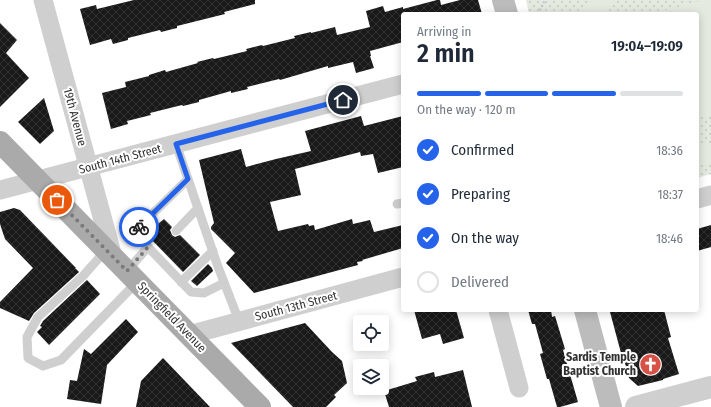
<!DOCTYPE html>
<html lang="en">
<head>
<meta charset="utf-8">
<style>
  :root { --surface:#fff; --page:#f6f6f7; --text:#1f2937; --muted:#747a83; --line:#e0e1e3; --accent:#2563eb }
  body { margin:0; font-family:"Fira Sans Condensed",sans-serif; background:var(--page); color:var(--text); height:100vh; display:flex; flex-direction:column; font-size:15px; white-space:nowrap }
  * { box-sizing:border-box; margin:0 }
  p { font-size:13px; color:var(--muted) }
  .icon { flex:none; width:22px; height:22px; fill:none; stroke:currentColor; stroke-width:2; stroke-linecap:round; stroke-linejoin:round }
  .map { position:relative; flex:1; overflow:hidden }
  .sheet { position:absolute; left:401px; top:12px; width:298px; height:300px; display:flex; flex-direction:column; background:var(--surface); border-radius:4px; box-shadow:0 2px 10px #0003 }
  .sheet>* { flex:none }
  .controls { position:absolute; left:353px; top:315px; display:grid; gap:8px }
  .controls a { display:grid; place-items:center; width:36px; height:36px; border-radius:4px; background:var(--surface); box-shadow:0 2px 10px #0003; font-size:20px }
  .pin { position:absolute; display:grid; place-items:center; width:34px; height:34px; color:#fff; margin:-17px; border:2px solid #fff; border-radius:50%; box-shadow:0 1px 4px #0007 }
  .courier { position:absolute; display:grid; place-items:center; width:40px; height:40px; margin:-20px; border:3px solid #2563eb; border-radius:50%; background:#fff; color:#222; box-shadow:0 1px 5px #0007 }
  .summary em { font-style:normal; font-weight:600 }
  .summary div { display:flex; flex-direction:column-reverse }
  .summary { display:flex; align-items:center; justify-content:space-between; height:68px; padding:0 16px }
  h1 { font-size:26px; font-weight:600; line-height:30px }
  .bar { display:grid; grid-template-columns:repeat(4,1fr); gap:6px 4px; align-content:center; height:48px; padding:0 16px }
  .bar i { height:5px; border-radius:3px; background:var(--line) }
  .bar .selected { background:var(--accent) }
  .bar p { grid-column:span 4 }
  ol { padding:0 16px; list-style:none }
  li { display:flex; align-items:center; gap:12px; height:44px }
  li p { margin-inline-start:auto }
  li .icon { padding:4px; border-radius:50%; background:var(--accent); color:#fff; stroke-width:4 }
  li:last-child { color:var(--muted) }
  li i { width:22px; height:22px; border:2px solid var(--line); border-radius:50% }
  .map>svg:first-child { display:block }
  .park { fill:url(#park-dots) }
  .pitch { fill:#e4eadf }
  .building { fill:url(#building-cross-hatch) }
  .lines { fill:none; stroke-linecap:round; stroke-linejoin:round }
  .path { stroke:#c9c9c9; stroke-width:2.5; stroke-dasharray:2 2; stroke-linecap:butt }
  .service { stroke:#cfcfcf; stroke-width:9 }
  .minor { stroke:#cfcfcf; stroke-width:19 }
  .tertiary { stroke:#cfcfcf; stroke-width:22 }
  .secondary { stroke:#bcbcbc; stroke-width:22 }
  .primary { stroke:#aaa; stroke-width:22 }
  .done { stroke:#7a7a7a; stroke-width:4; stroke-dasharray:0 7.2 }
  .route { stroke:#2563eb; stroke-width:5 }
  .labels { text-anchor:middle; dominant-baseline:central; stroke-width:4; stroke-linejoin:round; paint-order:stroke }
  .street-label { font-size:12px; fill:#323232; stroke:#fff }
  .poi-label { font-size:12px; font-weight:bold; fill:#323232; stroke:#fff; text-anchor:end }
</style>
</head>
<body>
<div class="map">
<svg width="711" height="407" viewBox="0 0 711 407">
  <defs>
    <pattern id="park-dots" width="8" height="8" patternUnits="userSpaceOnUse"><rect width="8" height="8" fill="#e4eadf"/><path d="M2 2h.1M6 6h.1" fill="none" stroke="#c4c9c0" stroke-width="1.8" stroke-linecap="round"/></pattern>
    <pattern id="building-cross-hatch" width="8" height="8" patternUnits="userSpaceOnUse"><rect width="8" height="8" fill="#191919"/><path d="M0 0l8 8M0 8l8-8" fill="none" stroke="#323232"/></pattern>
  </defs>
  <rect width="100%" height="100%" fill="#fff"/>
  <path class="park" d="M526,0H711V174L697,178V14H529Z"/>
  <g class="pitch">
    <path d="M592,0H618L607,9L603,14H581Z"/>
    <path d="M704,0H711V115L697,118V14H651Z"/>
    <path d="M711,143V163L697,166V147Z"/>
  </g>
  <g class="building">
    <path d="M134,0H255V4L224,12L225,14L177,26V28L161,32L160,30L128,38V40L113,44L111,39L90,45L80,9L96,5L97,9Z"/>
    <path d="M437,0H440L441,5L460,0H478L482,14H403V42L370,51L371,56H370L374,68L356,73L353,62L328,68V66L280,80L279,79L247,87L248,89L231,93V91L199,100V102L183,106L182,105L150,113L151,115L127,121L128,124L111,129L102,93L126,87L125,82L149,76V75L165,70L166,72L198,63L197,62L213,58L214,59L247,51L246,49L262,45L263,46L295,38L294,36L311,32V33L335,27L337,35L370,27L366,11L383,6L385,12L403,7V9Z"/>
    <path d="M0,23L17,40L6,53L29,78L0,107Z"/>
    <path d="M44,98L54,131L40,144L18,122Z"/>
    <path d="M361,116L364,126L403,116V167L378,173L373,154L361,156L360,152L295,169L301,195L270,202L278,231L308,224L309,226L314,225L315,230L352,219L353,224L370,220L374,232L403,225V248L362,260L363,261L357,262L358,265L254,293L226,263L235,253L211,229V227L214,223L199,160L241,149L246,167L276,159L311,151L305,131Z"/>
    <path d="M14,208L20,210L76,268H75L79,272L34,313L29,321L0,308V302L33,268L5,239L0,224V212Z"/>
    <path d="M164,219L172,227L170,230L172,235L175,237L180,235L200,255L183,272L146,234Z"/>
    <path d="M711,225V247L697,251V229Z"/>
    <path d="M208,264L212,268L213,271L197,286L191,281Z"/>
    <path d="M87,280L100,294L49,345L37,332L42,327L40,326L43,321Z"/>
    <path d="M414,310H456L464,338L443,344L440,334L422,339Z"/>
    <path d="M528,310H551L552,317L555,316L565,349L563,350L578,402L560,407H557L549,379H547L540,354L543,353L535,324H532Z"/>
    <path d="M619,310H664L671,337L668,338L679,374L663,379V380L638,386L629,378L622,352L621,353L610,312Z"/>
    <path d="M126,319L138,332L107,365L101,404L67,399L70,380L77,381L84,349L91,354Z"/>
    <path d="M305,323L332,352L342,361L347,383L334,395L336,397L326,407H293L231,343Z"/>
    <path d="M163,358L210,407H136L141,381Z"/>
    <path d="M463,370L472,407H389L384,391L417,381L415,377L434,372L435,377Z"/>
  </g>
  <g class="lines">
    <path class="path" d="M538,14L545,0"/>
    <g class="service">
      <path d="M176,144L217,264L239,321"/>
      <path d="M397,204L403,203"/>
      <path d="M176,231L198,208"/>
      <path d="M148,247L191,292L204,293L224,283"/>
      <path d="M106,250L83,276L38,317L27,337L28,358L43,366L61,360L137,282"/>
      <path d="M127,271L148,247L136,230L188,179"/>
      <path d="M181,282L213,251"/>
    </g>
    <g class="minor">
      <path d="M43,0L113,257"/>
      <path d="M0,190L403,84"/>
      <path d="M697,199L711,195"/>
      <path d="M498,310L519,388"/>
      <path d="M189,335L403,277"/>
    </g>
    <path class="tertiary" d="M636,407L711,387"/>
    <g class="secondary">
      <path d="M503,0L507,14"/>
      <path d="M585,310L611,407"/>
    </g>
    <path class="primary" d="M0,142L260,407"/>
  </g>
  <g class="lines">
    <path class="done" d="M57,200L127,271L148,247L136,230L139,227"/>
    <path class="route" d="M139,227L188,179L176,144L343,100"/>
  </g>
  <defs>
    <symbol id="church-disc" viewBox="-11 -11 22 22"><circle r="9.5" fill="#d75147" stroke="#fff"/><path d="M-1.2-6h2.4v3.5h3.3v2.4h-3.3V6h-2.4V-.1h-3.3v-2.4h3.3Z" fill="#fff"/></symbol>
  </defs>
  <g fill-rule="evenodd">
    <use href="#church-disc" x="638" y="352" width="25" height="25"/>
  </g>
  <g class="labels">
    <g class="street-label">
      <text transform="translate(75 117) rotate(75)">19th Avenue</text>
      <text transform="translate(120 159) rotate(-15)">South 14th Street</text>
      <text transform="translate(296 306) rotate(-15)">South 13th Street</text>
      <text transform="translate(172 317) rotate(46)">Springfield Avenue</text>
    </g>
    <g class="poi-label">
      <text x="636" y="357">Sardis Temple<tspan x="636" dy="14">Baptist Church</tspan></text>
    </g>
  </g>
</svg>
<div class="controls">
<a><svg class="icon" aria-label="locate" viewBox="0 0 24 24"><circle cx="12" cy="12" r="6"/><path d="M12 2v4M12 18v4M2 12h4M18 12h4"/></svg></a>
<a><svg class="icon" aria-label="layers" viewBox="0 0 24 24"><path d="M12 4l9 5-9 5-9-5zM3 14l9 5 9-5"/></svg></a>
</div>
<div class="pin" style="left:57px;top:200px;background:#ea580c"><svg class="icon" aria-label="bag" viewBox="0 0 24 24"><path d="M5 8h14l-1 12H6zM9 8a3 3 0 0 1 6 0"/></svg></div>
<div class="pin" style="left:343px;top:100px;background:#1f2937"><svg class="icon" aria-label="home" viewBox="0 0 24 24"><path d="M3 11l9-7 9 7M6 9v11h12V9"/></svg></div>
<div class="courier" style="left:139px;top:227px"><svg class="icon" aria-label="bike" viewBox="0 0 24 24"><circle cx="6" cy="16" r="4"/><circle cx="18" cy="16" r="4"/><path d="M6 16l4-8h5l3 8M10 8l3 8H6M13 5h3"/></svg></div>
<section class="sheet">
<div class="summary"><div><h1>2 min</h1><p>Arriving in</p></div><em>19:04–19:09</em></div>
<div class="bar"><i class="selected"></i><i class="selected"></i><i class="selected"></i><i></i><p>On the way · 120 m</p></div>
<ol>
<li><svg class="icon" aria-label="check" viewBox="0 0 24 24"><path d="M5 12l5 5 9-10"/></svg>Confirmed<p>18:36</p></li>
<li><svg class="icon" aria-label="check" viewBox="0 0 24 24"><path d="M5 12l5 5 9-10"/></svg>Preparing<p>18:37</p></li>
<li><svg class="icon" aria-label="check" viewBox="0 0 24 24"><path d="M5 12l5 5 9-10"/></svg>On the way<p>18:46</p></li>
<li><i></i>Delivered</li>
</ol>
</section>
</div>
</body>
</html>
